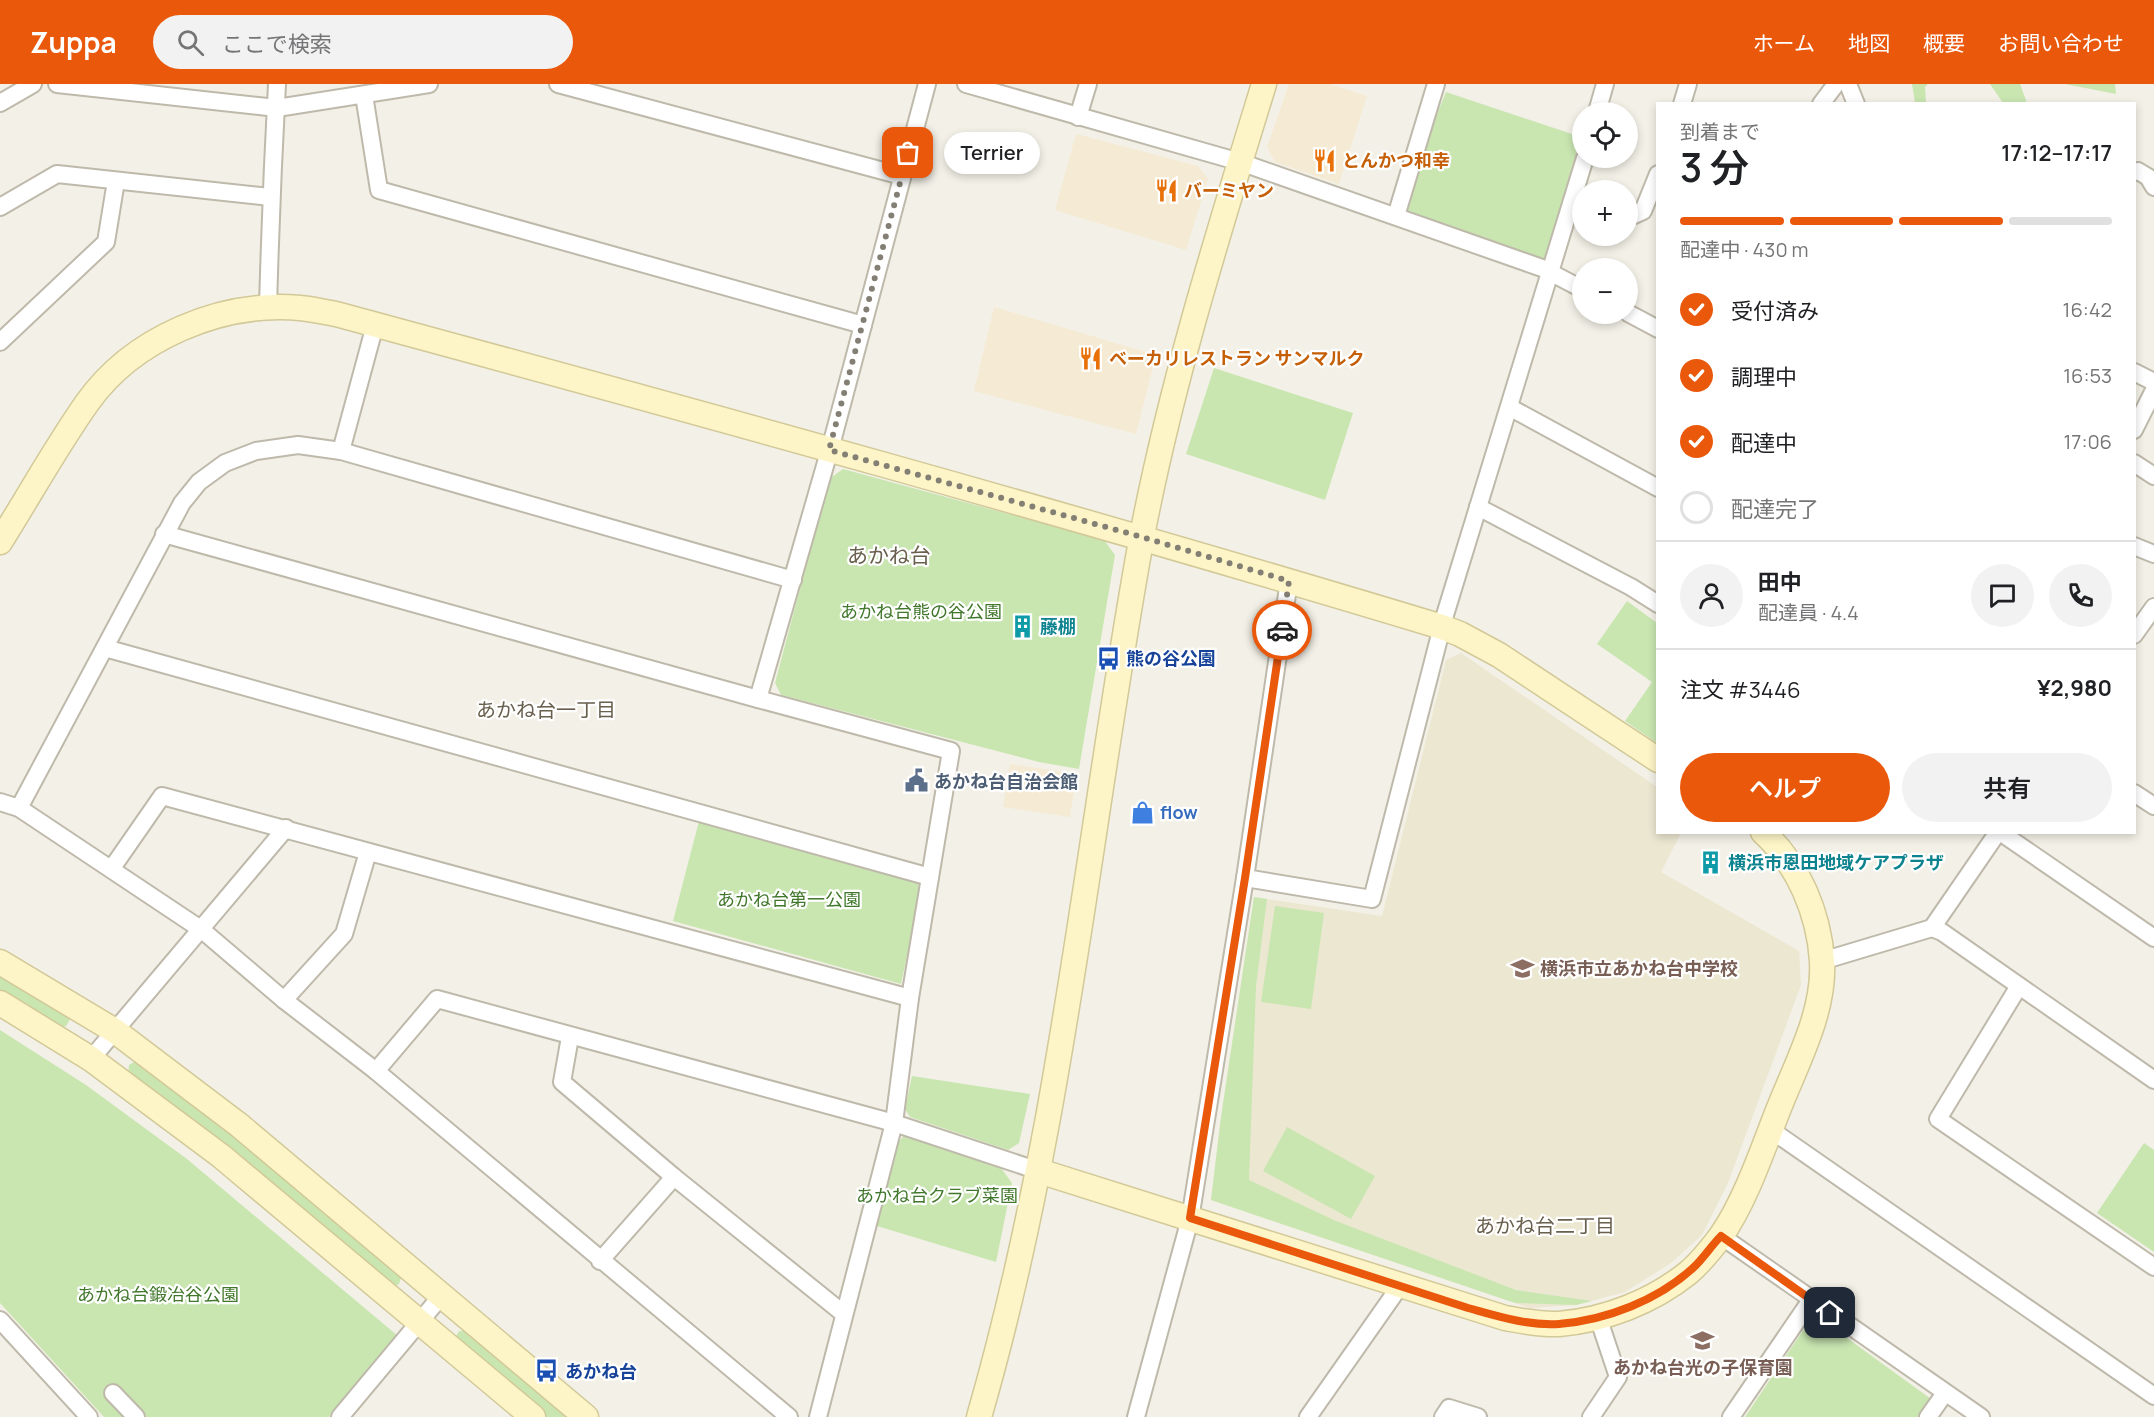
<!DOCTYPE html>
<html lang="ja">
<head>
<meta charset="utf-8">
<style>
  :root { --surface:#fff; --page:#f2f2f2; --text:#202124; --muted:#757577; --line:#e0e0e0; --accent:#ea580c }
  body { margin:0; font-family:Manrope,"Noto Sans JP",sans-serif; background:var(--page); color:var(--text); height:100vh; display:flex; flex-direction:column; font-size:22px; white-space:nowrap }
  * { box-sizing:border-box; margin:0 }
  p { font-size:20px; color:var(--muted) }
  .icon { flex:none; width:33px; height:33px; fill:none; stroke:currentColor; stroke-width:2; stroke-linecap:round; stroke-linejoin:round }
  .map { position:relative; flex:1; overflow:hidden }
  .panel { position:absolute; left:1656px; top:18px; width:480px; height:732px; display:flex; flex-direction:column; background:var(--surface); border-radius:0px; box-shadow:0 3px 9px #0003 }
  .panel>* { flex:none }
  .controls { position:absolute; left:1572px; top:18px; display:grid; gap:12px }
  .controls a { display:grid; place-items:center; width:66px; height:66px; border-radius:50%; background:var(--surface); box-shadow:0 3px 9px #0003; font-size:30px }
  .pin { position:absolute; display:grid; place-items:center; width:51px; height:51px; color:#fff; margin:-26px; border-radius:12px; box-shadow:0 3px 9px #0006 }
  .courier { position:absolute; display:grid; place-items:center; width:60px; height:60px; margin:-30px; border:4px solid #ea580c; border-radius:50%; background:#fff; color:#222; box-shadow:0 2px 8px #0007 }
  .bubble { position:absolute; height:42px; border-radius:21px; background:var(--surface); box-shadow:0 3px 9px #0003; font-size:20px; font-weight:600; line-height:42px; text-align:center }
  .summary em { font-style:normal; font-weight:600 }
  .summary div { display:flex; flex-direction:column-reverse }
  .summary { display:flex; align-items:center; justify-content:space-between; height:102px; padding:0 24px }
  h1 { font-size:39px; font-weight:600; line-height:45px }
  .bar { display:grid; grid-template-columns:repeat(4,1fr); gap:9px 6px; align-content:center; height:72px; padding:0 24px }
  .bar i { height:8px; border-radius:4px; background:var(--line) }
  .bar .on { background:var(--accent) }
  .bar p { grid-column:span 4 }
  .line { display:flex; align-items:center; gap:15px; padding:0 24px; border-top:2px solid var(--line) }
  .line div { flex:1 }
  .round { display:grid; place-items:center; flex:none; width:63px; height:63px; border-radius:32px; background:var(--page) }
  ol { padding:0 24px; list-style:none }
  li { display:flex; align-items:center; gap:18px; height:66px }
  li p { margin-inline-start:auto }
  li .icon { padding:6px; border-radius:50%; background:var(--accent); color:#fff; stroke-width:4 }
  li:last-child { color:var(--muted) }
  li i { width:33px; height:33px; border:3px solid var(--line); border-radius:50% }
  .primary-button { display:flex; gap:12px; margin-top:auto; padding:12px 24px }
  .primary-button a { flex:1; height:69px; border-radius:36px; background:var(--accent); color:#fff; font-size:24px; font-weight:600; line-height:69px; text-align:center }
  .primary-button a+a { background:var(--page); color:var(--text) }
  header { display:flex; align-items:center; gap:36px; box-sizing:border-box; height:84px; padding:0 30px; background:var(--accent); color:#fff }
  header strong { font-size:28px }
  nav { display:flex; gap:33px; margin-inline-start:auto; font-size:21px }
  .search { width:420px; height:54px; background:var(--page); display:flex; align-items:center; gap:15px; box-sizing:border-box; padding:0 21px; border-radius:33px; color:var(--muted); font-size:22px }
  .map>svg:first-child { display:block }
  .commercial { fill:#f5ead3 }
  .education { fill:#ece7d1 }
  .green { fill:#c9e6b1 }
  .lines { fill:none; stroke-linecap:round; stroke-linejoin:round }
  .street-casing { stroke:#beb9aa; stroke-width:20 }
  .secondary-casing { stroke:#d2c898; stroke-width:27 }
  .street { stroke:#fff; stroke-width:16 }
  .secondary { stroke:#fdf5c7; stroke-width:24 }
  .done { stroke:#837f74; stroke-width:6; stroke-dasharray:0 10.8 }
  .route { stroke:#ea580c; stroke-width:8 }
  .labels { text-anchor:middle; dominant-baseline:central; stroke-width:4.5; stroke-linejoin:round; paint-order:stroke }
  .food-label { font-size:18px; font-weight:bold; fill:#c56008; stroke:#fff; text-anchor:start }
  .park-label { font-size:18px; fill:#40772b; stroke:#fff }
  .culture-label { font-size:18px; font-weight:bold; fill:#0d838f; stroke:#fff; text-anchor:start }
  .transit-label { font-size:18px; font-weight:bold; fill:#164399; stroke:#fff; text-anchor:start }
  .service-label { font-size:18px; font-weight:bold; fill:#4e5e75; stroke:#fff; text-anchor:start }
  .shop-label { font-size:18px; font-weight:bold; fill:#366cbe; stroke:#fff; text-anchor:start }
  .education-label { font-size:18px; font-weight:bold; fill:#785e54; stroke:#fff; text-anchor:start }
  .neighbourhood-label { font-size:20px; fill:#69604e; stroke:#fff }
  .quarter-label { font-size:21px; fill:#69604e; stroke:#fff }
</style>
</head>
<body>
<header>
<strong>Zuppa</strong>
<div class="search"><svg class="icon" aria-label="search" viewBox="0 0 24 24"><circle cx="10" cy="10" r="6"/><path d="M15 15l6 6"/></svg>ここで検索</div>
<nav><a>ホーム</a><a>地図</a><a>概要</a><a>お問い合わせ</a></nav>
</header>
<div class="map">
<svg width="2154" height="1333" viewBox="0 0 2154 1333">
  <rect width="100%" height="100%" fill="#f3f1e7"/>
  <g class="commercial">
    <path d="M1289,0H1329L1367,12L1339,100L1275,78L1267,63Z"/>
    <path d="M1076,50L1198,82L1208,95L1186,166L1055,126Z"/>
    <path d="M994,223L1156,271L1136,350L974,307Z"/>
    <path d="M1010,680L1077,690L1070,733L1003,723Z"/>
  </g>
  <path class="education" d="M1461,569L1657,703L1658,748L1681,749L1661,788L1799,867L1801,901L1728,1099L1702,1151L1671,1179L1625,1208L1576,1221L1530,1224L1211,1116L1221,1033L1254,813L1382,832L1446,576Z"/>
  <g class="green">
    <path d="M1912,0H1928L1925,3L1926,19H1915Z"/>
    <path d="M1990,0H2020L2027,19H2003Z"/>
    <path d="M2065,0H2115L2116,10Z"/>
    <path d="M1446,8L1581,53L1542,184L1398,125Z"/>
    <path d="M1214,284L1353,329L1325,416L1186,370Z"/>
    <path d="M843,385L1104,456L1115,471L1079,685L1039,678L781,611L775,599L829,395Z"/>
    <path d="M1627,517L1657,539V659L1625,637L1652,598L1597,560Z"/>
    <path d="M699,737L923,798L901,900L673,837Z"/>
    <path d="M1254,813L1267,815L1256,902L1249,1096L1336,1137L1516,1206L1592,1217L1576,1221L1515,1219L1211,1116L1221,1033Z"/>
    <path d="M1275,822L1324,829L1311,925L1261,918Z"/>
    <path d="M0,890L71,933L67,941L61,945L0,907Z"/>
    <path d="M0,946L86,1001L187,1075L398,1252L329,1333H104L0,1219Z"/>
    <path d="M134,978L140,980L214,1034L394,1186L401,1194L399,1200L393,1203L128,990L129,981Z"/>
    <path d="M912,992L1030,1010L1019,1059L1008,1066L910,1033L905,1025Z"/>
    <path d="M1287,1043L1375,1092L1351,1135L1263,1087Z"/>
    <path d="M905,1051L1001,1084L1012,1099L996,1178L877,1142L897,1059Z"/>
    <path d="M2144,1059L2154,1066V1168L2097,1129Z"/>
    <path d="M1814,1230L1931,1315L1918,1333H1745Z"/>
    <path d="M459,1247H465L568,1333H547L455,1254Z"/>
  </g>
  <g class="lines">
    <defs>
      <g id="street">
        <path d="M57,0L277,24L429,0"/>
        <path d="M558,0L902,92"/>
        <path d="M966,0L1240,78L1542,184L1582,205"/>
        <path d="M1848,0L1856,20"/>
        <path d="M364,11L379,106L863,241"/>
        <path d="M0,19L33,0"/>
        <path d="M1682,20L1688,0"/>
        <path d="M1821,20L1836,0"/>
        <path d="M1597,28L1605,0"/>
        <path d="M1078,33L1088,0"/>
        <path d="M2134,88L2138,87L2148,93L2154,103"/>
        <path d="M0,123L57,90L270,113"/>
        <path d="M1628,128L1634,131L1643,127L1658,90"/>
        <path d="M1396,132L1436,0"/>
        <path d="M268,224C270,149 273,74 277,0"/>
        <path d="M1628,229L1658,245"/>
        <path d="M0,258L106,158L116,97"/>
        <path d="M2134,288L2154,298"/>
        <path d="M1509,323L1658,404"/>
        <path d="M2134,346L2154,306"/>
        <path d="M341,367L375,241"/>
        <path d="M2134,379L2154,392"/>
        <path d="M1478,423L1631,503L1658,520"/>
        <path d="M164,450L758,615L951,667L910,914L894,1039L818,1333"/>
        <path d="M2134,462L2154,470"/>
        <path d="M2134,551L2154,523"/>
        <path d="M105,564L930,793"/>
        <path d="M758,615L833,354L927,0"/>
        <path d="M2134,709L2154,722"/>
        <path d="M0,718L19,724L202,846L284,916L376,987L789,1333"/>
        <path d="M19,724L182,419L199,398L225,379L256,367L298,361L341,367L793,496"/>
        <path d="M2000,748L2154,854"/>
        <path d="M112,784L162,712L910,914"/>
        <path d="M1245,794L1372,815L1445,531L1585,74"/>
        <path d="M1932,844L1998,748"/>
        <path d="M1822,877L1932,844L1942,848L2154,996"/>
        <path d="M2019,902L1938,1035L2154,1183"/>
        <path d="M284,916L344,850L368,768"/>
        <path d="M570,953L562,998L674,1093L844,1230"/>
        <path d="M91,975L286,744"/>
        <path d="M376,987L437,915L894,1039L1039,1087"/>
        <path d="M1771,1046L2154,1312"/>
        <path d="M1721,1152L1981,1333"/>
        <path d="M600,1177L674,1093"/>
        <path d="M0,1236L89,1333"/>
        <path d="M113,1309L136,1333"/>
        <path d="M340,1333L442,1211"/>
        <path d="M1136,1333L1190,1135L1245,794L1289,497"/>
        <path d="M1308,1333L1400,1202"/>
        <path d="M1443,1333L1449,1324L1478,1333"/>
        <path d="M1591,1333L1618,1293L1598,1233"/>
        <path d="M1731,1333L1811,1216"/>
        <path d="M1928,1333L1945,1309"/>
      </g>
      <g id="secondary">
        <path d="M0,458C29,412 56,363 87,319C133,254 221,217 300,224C312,225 324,228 336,230C705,330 1075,432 1442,543L1460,550L1499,571L1658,676"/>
        <path d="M0,878L115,947L239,1041L586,1333"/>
        <path d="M0,919L91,975L221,1072L533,1333"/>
        <path d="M1039,1087L1505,1234C1522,1237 1541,1241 1559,1240C1605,1236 1652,1218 1688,1189C1700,1179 1712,1164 1721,1152C1746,1116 1763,1064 1779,1024C1797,978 1825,928 1822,877C1819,829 1798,780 1763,748"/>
        <path d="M979,1333C1062,1047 1088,749 1141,457C1170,303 1218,150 1264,0"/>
      </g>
    </defs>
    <use href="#street" class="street-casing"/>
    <use href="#secondary" class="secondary-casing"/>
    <use href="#street" class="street"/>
    <use href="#secondary" class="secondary"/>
  </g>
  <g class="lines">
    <path class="done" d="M908,69L829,366L1142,453L1289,497L1282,546"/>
    <path class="route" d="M1282,546L1245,794L1190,1134L1468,1224C1497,1232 1528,1242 1559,1240C1607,1236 1658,1216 1693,1184C1703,1175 1711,1162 1721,1152L1830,1229"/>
  </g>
  <defs>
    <symbol id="restaurant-bare" viewBox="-9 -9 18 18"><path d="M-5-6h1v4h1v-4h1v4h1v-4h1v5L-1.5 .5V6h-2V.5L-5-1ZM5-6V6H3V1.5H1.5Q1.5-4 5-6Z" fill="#e8710a" stroke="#fff" stroke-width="2.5" paint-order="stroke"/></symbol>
    <symbol id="building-bare" viewBox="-9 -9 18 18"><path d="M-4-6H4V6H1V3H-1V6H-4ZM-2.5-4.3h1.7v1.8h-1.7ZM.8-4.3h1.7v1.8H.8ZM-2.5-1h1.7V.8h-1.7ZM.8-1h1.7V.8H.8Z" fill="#0f9aa8" stroke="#fff" stroke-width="2.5" paint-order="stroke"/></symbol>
    <symbol id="bus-bare" viewBox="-9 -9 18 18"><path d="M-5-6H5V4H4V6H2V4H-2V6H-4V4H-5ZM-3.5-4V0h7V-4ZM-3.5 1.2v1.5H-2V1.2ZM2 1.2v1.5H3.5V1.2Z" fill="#1a4fb4" stroke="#fff" stroke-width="2.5" paint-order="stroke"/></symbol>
    <symbol id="civic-bare" viewBox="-9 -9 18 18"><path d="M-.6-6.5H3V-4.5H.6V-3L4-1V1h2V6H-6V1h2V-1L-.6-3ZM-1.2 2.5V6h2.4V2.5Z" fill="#5c6f8a" stroke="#fff" stroke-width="2.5" paint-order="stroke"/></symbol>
    <symbol id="shop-bare" viewBox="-9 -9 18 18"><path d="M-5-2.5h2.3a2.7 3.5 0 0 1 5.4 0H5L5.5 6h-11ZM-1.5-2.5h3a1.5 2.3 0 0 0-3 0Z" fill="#3f7fe0" stroke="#fff" stroke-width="2.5" paint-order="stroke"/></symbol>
    <symbol id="school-bare" viewBox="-9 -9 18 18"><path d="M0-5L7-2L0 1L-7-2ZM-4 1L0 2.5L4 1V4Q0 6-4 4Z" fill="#8d6e63" stroke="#fff" stroke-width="2.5" paint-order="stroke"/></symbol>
  </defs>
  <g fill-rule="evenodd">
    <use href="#restaurant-bare" x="1308" y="60" width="33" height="33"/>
    <use href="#restaurant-bare" x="1150" y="90" width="33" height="33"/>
    <use href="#restaurant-bare" x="1074" y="258" width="33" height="33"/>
    <use href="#building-bare" x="1006" y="526" width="33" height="33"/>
    <use href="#bus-bare" x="1092" y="558" width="33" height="33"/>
    <use href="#civic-bare" x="900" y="680" width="33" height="33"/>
    <use href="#shop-bare" x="1126" y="712" width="33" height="33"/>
    <use href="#building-bare" x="1694" y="762" width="33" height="33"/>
    <use href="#school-bare" x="1506" y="868" width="33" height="33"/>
    <use href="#school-bare" x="1686" y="1240" width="33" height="33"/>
    <use href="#bus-bare" x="530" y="1270" width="33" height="33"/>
  </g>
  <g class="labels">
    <g class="food-label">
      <text x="1342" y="76">とんかつ和幸</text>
      <text x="1184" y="106">バーミヤン</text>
      <text x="1109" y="274">ベーカリレストラン サンマルク</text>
    </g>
    <g class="park-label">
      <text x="921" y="527">あかね台熊の谷公園</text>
      <text x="789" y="815">あかね台第一公園</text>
      <text x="937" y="1111">あかね台クラブ菜園</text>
      <text x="158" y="1210">あかね台鍛冶谷公園</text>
    </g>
    <g class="culture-label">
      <text x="1040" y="542">藤棚</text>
      <text x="1728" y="778">横浜市恩田地域ケアプラザ</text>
    </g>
    <g class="transit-label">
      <text x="1126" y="574">熊の谷公園</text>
      <text x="565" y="1287">あかね台</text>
    </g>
    <g class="service-label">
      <text x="934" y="697">あかね台自治会館</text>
    </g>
    <g class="shop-label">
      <text x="1160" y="728">flow</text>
    </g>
    <g class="education-label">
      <text x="1540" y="884">横浜市立あかね台中学校</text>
      <text x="1703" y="1283" text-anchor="middle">あかね台光の子保育園</text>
    </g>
    <g class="neighbourhood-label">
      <text x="546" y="625">あかね台一丁目</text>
      <text x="1545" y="1141">あかね台二丁目</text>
    </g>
    <g class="quarter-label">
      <text x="889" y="471">あかね台</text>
    </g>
  </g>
</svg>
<div class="controls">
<a><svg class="icon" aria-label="locate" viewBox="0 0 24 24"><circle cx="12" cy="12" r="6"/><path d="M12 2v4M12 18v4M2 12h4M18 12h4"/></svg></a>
<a>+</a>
<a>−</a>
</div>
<div class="pin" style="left:908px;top:69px;background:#ea580c"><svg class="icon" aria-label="bag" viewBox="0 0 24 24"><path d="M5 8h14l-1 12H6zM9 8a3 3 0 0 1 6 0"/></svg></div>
<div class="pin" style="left:1830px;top:1229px;background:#1f2937"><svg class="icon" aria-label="home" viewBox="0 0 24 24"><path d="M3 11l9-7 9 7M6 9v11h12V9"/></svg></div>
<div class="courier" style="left:1282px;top:546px"><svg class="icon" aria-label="car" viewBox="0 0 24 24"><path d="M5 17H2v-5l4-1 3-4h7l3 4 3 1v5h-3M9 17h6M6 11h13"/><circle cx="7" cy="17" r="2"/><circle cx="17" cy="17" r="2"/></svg></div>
<div class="bubble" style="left:944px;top:48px;width:96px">Terrier</div>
<section class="panel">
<div class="summary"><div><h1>3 分</h1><p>到着まで</p></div><em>17:12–17:17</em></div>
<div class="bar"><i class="on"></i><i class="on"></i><i class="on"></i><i></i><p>配達中 · 430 m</p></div>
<ol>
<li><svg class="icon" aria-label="check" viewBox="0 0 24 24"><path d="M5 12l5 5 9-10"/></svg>受付済み<p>16:42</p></li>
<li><svg class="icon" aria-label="check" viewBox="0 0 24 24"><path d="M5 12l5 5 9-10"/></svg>調理中<p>16:53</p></li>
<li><svg class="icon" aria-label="check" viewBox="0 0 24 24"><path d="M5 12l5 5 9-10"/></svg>配達中<p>17:06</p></li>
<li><i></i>配達完了</li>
</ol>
<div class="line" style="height:108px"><a class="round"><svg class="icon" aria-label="person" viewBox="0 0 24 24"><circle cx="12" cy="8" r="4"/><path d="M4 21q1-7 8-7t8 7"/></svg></a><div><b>田中</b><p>配達員 · 4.4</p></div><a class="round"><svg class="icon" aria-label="chat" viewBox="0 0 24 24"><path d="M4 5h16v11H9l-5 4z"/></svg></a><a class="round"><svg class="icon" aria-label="phone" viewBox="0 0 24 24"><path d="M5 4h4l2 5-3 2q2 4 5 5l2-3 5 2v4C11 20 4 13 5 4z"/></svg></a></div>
<div class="line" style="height:78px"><div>注文 #3446</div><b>¥2,980</b></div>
<div class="primary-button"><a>ヘルプ</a><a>共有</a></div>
</section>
</div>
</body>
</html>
